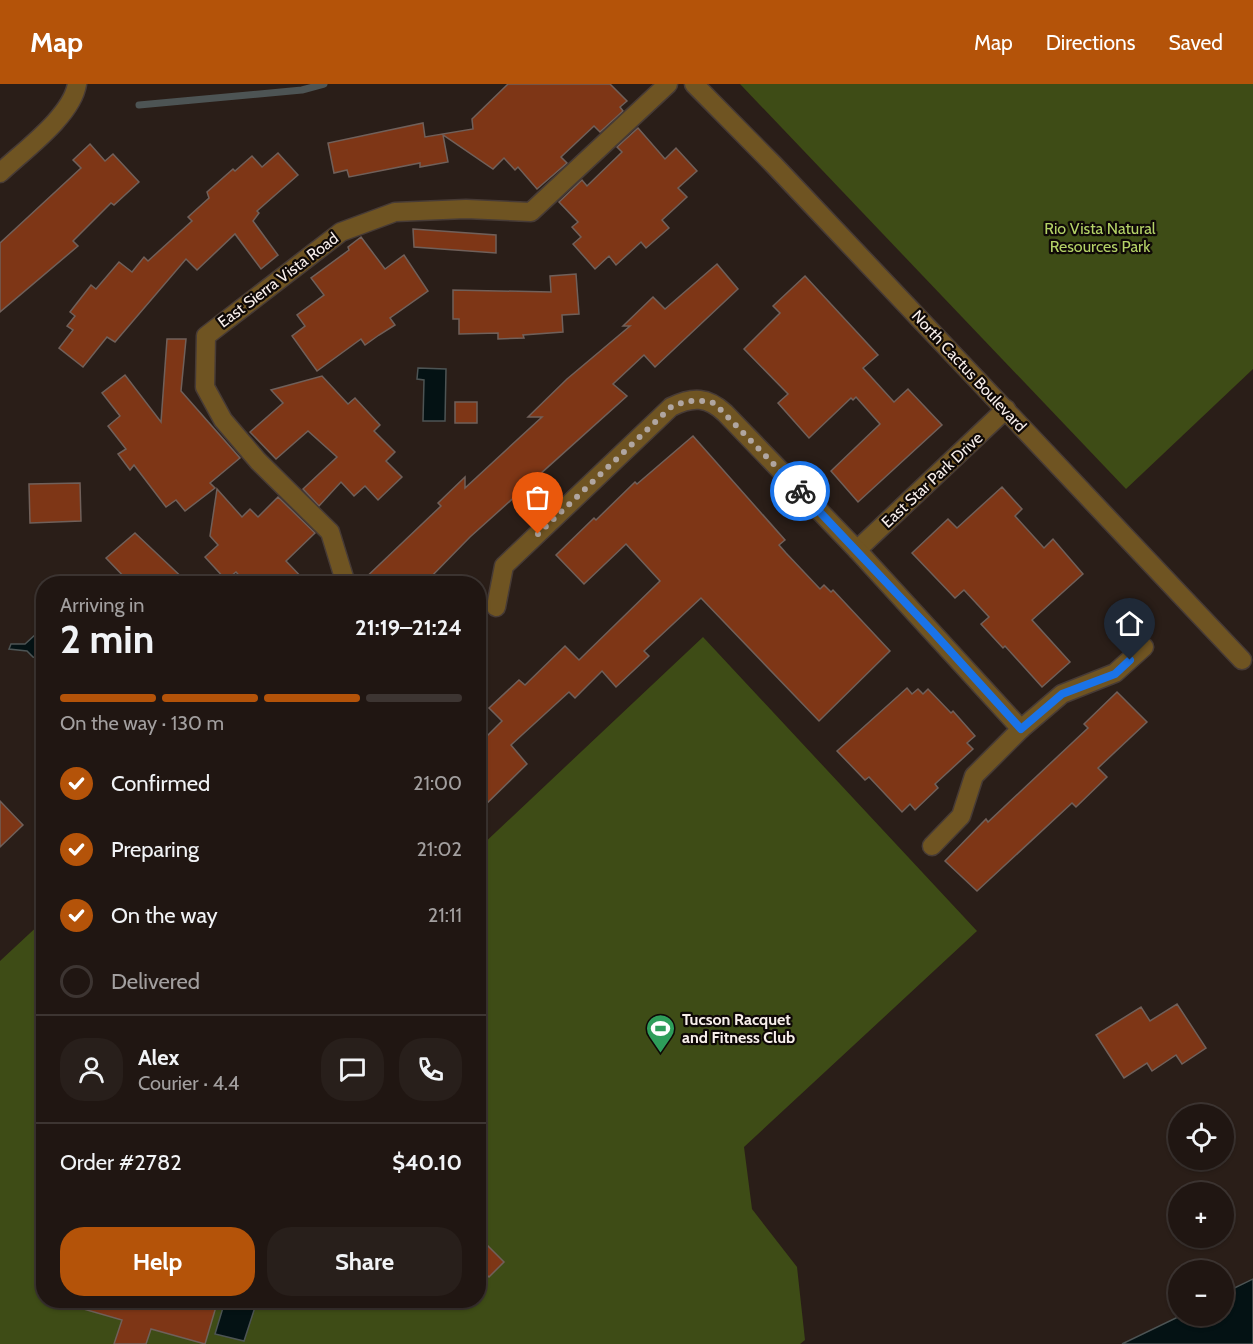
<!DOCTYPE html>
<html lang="en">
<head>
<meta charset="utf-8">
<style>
  :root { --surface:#201612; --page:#281f1b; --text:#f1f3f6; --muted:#a29f9f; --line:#3d3532; --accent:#b45309 }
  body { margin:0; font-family:Cabin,sans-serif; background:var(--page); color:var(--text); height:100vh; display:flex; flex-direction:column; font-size:22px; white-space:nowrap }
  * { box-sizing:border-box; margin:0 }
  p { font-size:20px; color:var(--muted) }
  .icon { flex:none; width:33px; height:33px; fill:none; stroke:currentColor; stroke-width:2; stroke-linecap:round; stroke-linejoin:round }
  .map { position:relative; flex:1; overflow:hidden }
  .drawer { position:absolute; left:36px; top:492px; width:450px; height:732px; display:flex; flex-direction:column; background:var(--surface); border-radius:24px; box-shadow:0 2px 4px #0004,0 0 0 2px var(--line) }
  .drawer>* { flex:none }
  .fabs { position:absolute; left:1168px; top:1020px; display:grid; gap:12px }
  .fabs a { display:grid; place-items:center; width:66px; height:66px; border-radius:50%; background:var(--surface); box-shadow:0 2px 4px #0004,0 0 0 2px var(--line); font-size:30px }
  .pin { position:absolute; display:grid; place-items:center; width:51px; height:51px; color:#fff; margin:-62px -26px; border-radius:50% 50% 50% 0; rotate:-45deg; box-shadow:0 0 6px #0007 }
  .pin .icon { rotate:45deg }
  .courier { position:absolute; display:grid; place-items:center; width:60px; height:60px; margin:-30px; border:4px solid #1a73e8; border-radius:50%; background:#fff; color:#222; box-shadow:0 2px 8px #0007 }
  .headline em { font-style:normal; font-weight:700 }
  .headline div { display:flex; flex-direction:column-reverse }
  .headline { display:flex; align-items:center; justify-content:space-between; height:102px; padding:0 24px }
  h1 { font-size:39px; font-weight:700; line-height:45px }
  .bar { display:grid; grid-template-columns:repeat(4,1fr); gap:9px 6px; align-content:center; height:72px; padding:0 24px }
  .bar i { height:8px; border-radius:4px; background:var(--line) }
  .bar .current { background:var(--accent) }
  .bar p { grid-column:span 4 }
  .line { display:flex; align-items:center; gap:15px; padding:0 24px; border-top:2px solid var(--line) }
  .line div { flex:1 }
  .round { display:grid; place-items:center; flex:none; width:63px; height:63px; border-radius:24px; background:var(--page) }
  ol { padding:0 24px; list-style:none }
  li { display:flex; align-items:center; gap:18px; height:66px }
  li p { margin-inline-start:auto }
  li .icon { padding:6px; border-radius:50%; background:var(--accent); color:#fff; stroke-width:4 }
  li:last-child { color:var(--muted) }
  li i { width:33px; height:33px; border:3px solid var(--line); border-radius:50% }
  .cta { display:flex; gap:12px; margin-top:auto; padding:12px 24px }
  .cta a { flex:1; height:69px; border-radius:24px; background:var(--accent); color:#fff; font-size:24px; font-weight:700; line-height:69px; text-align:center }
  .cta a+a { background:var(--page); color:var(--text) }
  header { display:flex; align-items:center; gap:36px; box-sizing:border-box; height:84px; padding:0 30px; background:var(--accent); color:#fff }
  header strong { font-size:28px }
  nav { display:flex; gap:33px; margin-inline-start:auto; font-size:21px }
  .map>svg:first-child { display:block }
  .green { fill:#3e4c16 }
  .water { fill:#041214; stroke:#4d5454; stroke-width:1.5 }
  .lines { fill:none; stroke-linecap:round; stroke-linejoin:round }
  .stream { stroke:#4d5454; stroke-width:7 }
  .building { fill:#7e3616; stroke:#70605a; stroke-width:1.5 }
  .street-casing { stroke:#473b36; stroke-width:21 }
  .street { stroke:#6f5422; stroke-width:18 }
  .done { stroke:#b0a6a1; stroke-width:6; stroke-dasharray:0 10.8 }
  .route { stroke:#1a73e8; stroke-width:8 }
  .labels { text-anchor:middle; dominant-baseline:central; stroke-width:4.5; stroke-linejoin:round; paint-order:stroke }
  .park-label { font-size:16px; fill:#b4d267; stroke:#0f0907 }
  .street-label { font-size:16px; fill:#f8efeb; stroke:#0f0907 }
  .poi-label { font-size:16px; font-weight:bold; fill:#f8efeb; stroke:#0f0907; text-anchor:start }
</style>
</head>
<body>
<header>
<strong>Map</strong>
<nav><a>Map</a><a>Directions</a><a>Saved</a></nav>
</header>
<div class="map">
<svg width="1253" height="1260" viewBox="0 0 1253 1260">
  <rect width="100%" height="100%" fill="#2a1e18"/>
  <g class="green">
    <path d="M740,0H1253V285L1126,405Z"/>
    <path d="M703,553L977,847L744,1063L752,1125L797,1183L805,1256L800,1260H0V877L43,837L44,1216H478L479,764Z"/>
  </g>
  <g class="water">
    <path d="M418,284L446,285L445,337H423L424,296L417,295Z"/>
    <path d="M36,550H43V575L33,573L27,567L9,565L11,560H25Z"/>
    <path d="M1253,1195V1260H1122L1180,1232H1224V1209Z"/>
    <path d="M225,1217H257L244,1257L215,1250Z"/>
  </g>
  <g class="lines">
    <path class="stream" d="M139,21L302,6L324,0"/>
  </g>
  <g class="building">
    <path d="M508,0H610L627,17L620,23L623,27L600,48L594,42L561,73L567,79L537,105L518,83L515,86L504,74L493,85L443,51L448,78L420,83V79L349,93L347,86L334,89L328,59L423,39L425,53L473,45L472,35Z"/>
    <path d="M638,44L665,75L676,64L697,87L678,104L687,113L662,136L669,144L646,164L641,158L616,181L609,172L595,185L573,160L581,153L572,143L578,138L559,118L582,96L587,102L622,68L617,63Z"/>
    <path d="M90,60L105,77L113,70L139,98L114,121L111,119L73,157L78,162L0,228V159L81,84L73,76Z"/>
    <path d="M278,69L298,91L257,127L259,129L253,137L278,171L261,185L235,150L197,186L186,175L115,258L107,253L83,283L59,264L73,246L67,242L75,232L70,228L91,201L96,205L119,178L132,188L144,173L148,177L192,137L188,133L209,114L207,108L233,85L235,87L252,72L262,83Z"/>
    <path d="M413,145L496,151V169L414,163Z"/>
    <path d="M361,153L385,185L404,171L428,207L390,234L395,241L379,251L365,261L361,255L317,287L292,252L305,242L297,231L324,211L311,194L349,166L348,163Z"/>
    <path d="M717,180L738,205L655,283L644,271L613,300L627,312L470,453L424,500H359L441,422L438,419L465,393V404L542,333H528L567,295L630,242H623L653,213L665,225Z"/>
    <path d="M576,190L579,230L562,231L563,248L523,251L524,254L498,255V249L459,250V235H453V206L551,208L550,192Z"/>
    <path d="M805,192L878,271L863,284L894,318L908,305L942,341L858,418L831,387L880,340L856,313L853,316L851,314L809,354L778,319L788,310L744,265L780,229L773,222Z"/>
    <path d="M167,255H186L181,307L240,374L210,399L215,404L185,427L176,416L166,423L134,381L130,386L118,370L126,365L108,342L120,332L102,309L125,291L161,338Z"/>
    <path d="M322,292L348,320L355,314L380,341L374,347L395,368L386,377L402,393L378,416L365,402L354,412L341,398L319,422L303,405L337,373L308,347L276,375L250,348L283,319L271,306Z"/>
    <rect x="455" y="318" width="22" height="21"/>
    <path d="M693,352L785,456L779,461L786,469L820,505L824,501L831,508L833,506L890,567L819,637L701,514L644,567L649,572L616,603L602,587L575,614L569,608L511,661L527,680L478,728V661L502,637L489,624L519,596L525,601L565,562L579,576L660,497L626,460L584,500L556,471L594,434L596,436L635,398L637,400Z"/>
    <path d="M80,399L81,437L30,439L29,400Z"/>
    <path d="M1002,403L1022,425L1015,432L1044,464L1053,455L1083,490L1032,536L1070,578L1042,603L1005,562L1003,564L981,540L989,533L964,506L955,514L912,469L948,435L957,444Z"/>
    <path d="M217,405L242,433L250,425L258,433L278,413L315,449L286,477L308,500H247L236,488L226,496L205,473L218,461L210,452Z"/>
    <path d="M135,449L189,500H131L106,474Z"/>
    <path d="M907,604L912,610L918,605L923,610L928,605L951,629L953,627L975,652L967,659L973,665L935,700L938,704L915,726L910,720L902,728L869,693L865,696L837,667Z"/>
    <path d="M1117,608L1147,638L1098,684L1107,693L1076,723L1072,719L977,807L945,777L986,735L988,738L1088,644L1084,640Z"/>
    <path d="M0,717L23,741L0,763Z"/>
    <path d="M1177,920L1206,964L1182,980L1176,971L1152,987L1147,979L1124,994L1096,951L1141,923L1150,937Z"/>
    <path d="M478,1152L504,1178L489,1193L478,1182Z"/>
    <path d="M74,1216H218L205,1260L151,1245L146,1260H114L122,1236L73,1222Z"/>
  </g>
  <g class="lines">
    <defs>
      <g id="street">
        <path d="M694,0L774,81L1242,576"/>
        <path d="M0,89C23,67 72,32 77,0"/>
        <path d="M857,466L1006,325"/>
        <path d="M346,500L330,448L258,377L223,336L205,303L206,252L341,148L395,128L466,125L531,128L668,0"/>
        <path d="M496,523L504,482L671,323C693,312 708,313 725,329L857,466L1021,645"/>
        <path d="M932,762L961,732L974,692L1021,645L1062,610L1115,589L1144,563"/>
      </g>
    </defs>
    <use href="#street" class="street-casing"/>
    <use href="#street" class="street"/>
  </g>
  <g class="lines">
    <path class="done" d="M538,450L671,323C686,316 698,315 714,319L800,407"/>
    <path class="route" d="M800,407L933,548L1021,645L1062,610L1115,590L1130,576"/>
  </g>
  <defs>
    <symbol id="stadium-pin" viewBox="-11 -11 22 30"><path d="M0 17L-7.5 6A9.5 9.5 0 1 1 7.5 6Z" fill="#2e9e5b" stroke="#0f0907"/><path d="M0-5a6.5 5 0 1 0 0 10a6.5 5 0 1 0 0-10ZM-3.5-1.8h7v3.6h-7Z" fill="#fff"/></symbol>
  </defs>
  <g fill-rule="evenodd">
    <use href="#stadium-pin" x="644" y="928" width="33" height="45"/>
  </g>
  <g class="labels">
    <g class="park-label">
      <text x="1100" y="144">Rio Vista Natural<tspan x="1100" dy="18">Resources Park</tspan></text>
    </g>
    <g class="street-label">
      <text transform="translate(278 196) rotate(-37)">East Sierra Vista Road</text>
      <text transform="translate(969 287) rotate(47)">North Cactus Boulevard</text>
      <text transform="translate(932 396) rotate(-43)">East Star Park Drive</text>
    </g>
    <g class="poi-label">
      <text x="682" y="935">Tucson Racquet<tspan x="682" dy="18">and Fitness Club</tspan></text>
    </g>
  </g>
</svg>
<div class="fabs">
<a><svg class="icon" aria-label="locate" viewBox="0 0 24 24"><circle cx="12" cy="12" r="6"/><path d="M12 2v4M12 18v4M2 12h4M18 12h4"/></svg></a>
<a>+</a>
<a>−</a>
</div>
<div class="pin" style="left:538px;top:450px;background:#ea580c"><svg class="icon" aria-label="bag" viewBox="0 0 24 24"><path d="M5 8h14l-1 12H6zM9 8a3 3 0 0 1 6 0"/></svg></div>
<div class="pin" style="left:1130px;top:576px;background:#1f2937"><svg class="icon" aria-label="home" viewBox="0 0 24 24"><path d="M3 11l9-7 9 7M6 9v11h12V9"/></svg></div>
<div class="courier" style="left:800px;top:407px"><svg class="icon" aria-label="bike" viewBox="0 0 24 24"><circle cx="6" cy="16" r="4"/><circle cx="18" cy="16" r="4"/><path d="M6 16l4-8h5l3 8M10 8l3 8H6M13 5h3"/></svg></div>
<section class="drawer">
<div class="headline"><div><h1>2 min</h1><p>Arriving in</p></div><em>21:19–21:24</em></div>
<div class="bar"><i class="current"></i><i class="current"></i><i class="current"></i><i></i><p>On the way · 130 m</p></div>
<ol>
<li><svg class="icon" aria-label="check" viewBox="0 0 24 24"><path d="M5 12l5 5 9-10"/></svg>Confirmed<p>21:00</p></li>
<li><svg class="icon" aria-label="check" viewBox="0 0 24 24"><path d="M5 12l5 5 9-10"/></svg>Preparing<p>21:02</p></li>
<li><svg class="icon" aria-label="check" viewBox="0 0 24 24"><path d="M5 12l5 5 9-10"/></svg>On the way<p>21:11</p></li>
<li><i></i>Delivered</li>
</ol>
<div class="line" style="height:108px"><a class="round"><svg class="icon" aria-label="person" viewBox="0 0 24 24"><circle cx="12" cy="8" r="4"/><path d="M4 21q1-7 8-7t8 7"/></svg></a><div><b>Alex</b><p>Courier · 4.4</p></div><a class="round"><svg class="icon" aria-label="chat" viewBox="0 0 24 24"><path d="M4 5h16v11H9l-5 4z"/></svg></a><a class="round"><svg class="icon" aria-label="phone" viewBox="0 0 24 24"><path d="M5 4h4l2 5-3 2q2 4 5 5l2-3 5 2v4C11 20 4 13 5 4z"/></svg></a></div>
<div class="line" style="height:78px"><div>Order #2782</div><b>$40.10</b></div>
<div class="cta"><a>Help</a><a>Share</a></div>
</section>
</div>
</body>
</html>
